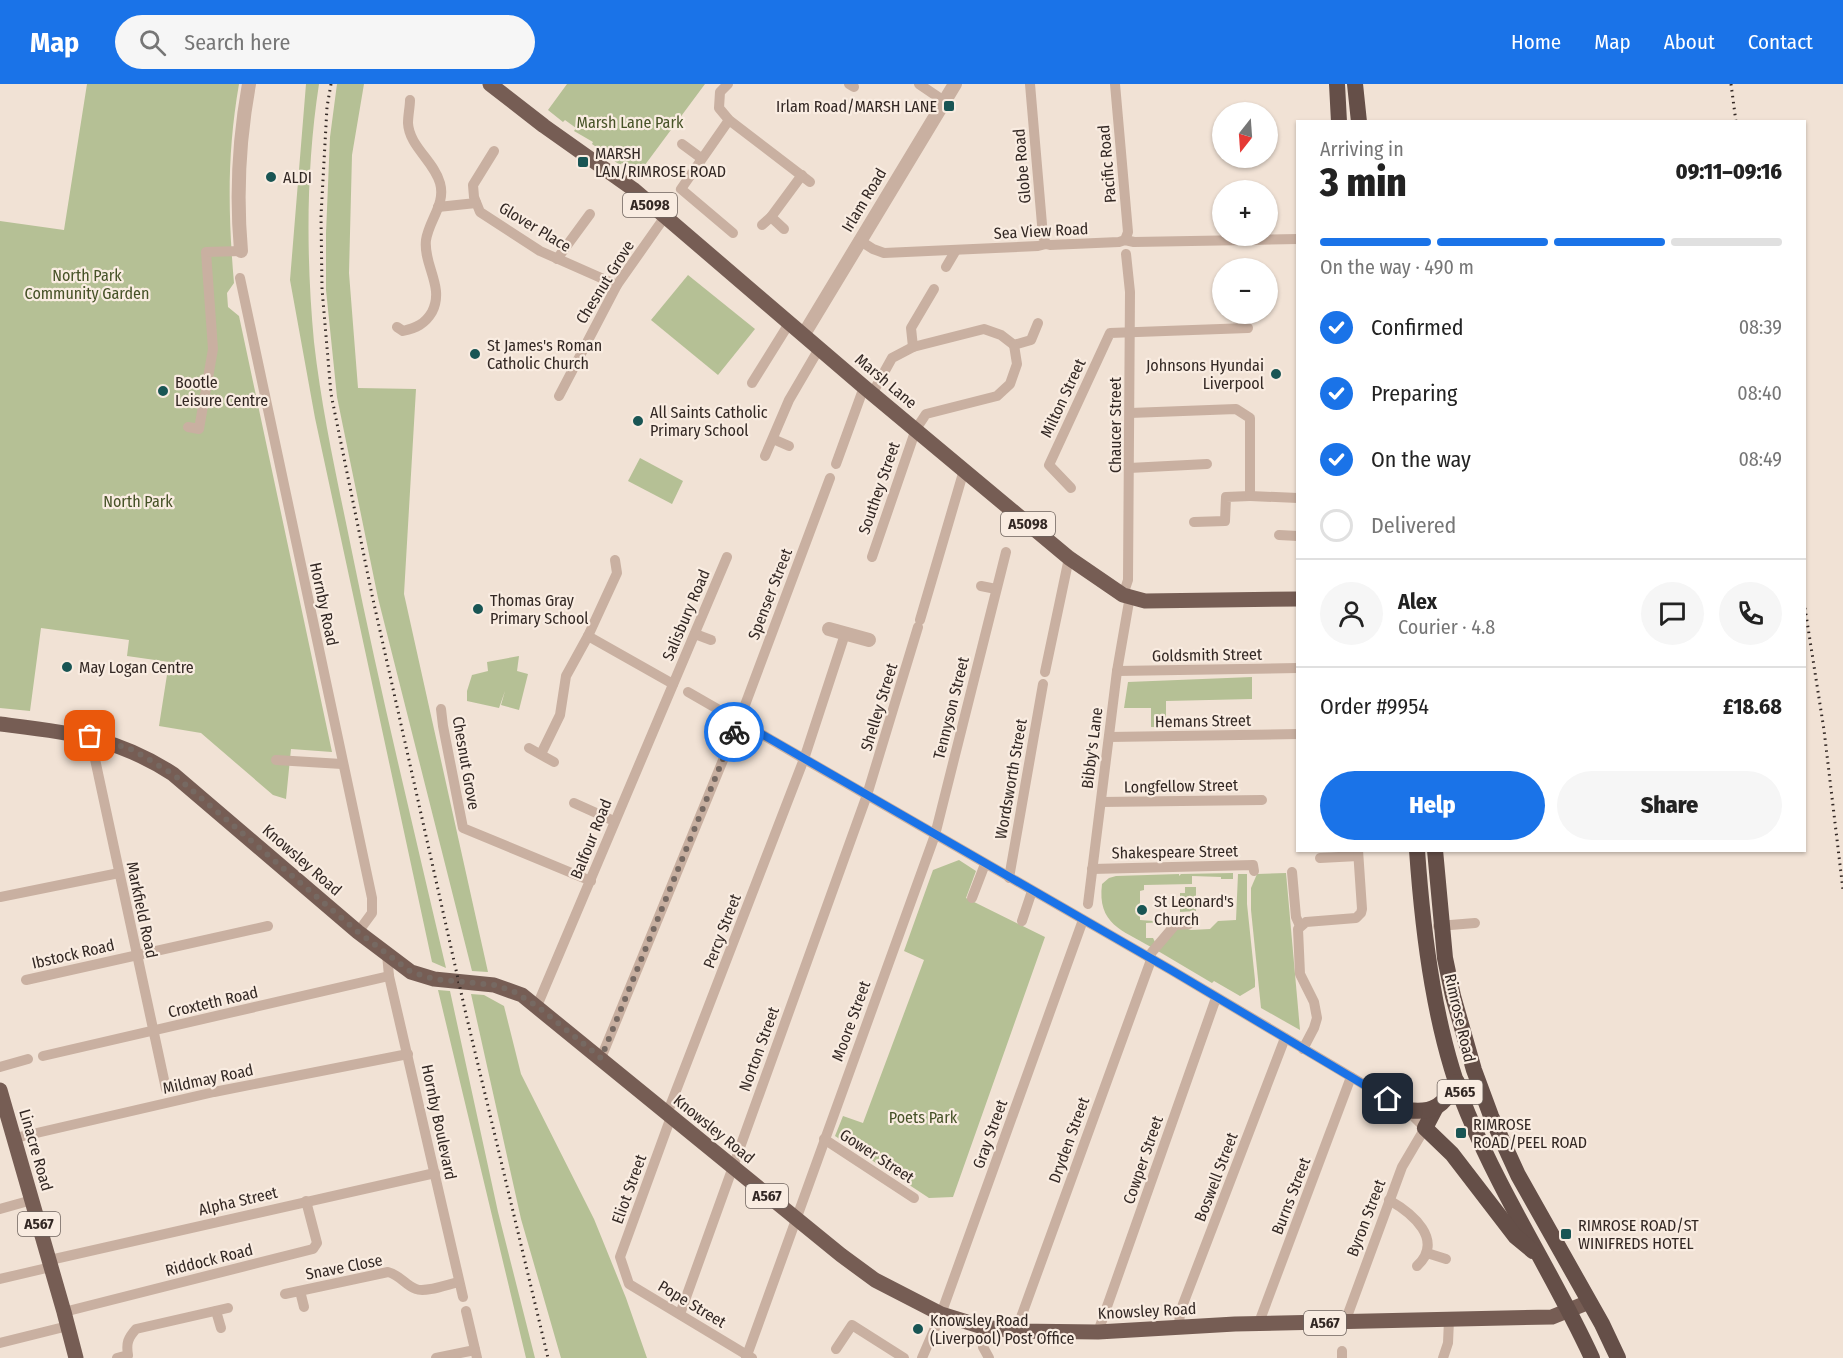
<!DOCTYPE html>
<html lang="en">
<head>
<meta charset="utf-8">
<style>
  :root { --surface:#fff; --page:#f6f6f6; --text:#222; --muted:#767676; --line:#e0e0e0; --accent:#1a73e8 }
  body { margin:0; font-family:"Fira Sans Condensed",sans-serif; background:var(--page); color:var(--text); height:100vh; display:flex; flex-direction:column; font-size:22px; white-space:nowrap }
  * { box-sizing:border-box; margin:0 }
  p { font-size:20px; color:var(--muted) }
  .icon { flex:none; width:33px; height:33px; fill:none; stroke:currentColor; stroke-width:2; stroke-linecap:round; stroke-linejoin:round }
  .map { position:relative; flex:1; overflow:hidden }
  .sheet { position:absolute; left:1296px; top:36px; width:510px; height:732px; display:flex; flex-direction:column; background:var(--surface); border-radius:0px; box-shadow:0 2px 4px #0004 }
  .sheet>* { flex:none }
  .needle { width:39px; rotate:197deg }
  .buttons { position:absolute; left:1212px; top:18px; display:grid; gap:12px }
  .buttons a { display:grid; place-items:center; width:66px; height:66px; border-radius:50%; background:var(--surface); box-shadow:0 2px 4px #0004; font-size:30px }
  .pin { position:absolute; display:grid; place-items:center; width:51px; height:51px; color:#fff; margin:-26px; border-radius:12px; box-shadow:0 3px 9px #0006 }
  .courier { position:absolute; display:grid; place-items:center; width:60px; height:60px; margin:-30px; border:4px solid #1a73e8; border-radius:50%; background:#fff; color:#222; box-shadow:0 2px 8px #0007 }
  .head em { font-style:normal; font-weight:800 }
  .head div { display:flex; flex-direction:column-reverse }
  .head { display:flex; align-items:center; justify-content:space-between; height:102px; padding:0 24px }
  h1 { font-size:39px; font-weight:800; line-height:45px }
  .bar { display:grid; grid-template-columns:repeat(4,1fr); gap:9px 6px; align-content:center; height:72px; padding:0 24px }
  .bar i { height:8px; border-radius:4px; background:var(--line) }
  .bar .selected { background:var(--accent) }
  .bar p { grid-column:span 4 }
  .line { display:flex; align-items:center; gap:15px; padding:0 24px; border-top:2px solid var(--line) }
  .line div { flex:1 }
  .round { display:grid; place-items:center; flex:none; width:63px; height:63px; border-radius:32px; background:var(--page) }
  ol { padding:0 24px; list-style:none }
  li { display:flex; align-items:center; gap:18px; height:66px }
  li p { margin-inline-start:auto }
  li .icon { padding:6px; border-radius:50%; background:var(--accent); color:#fff; stroke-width:4 }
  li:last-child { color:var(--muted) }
  li i { width:33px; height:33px; border:3px solid var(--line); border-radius:50% }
  .button { display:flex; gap:12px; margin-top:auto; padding:12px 24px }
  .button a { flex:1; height:69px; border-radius:36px; background:var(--accent); color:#fff; font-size:24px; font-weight:800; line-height:69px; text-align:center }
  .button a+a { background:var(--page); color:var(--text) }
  header { display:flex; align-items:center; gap:36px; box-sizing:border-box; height:84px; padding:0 30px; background:var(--accent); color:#fff }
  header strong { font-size:28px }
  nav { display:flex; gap:33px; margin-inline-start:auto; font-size:21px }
  .search { width:420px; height:54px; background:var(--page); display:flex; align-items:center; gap:15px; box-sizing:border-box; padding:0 21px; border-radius:33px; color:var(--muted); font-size:22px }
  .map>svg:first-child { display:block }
  .green { fill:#b5c095 }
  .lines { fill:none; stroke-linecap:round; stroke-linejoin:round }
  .minor { stroke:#c9b0a1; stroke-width:10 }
  .tertiary { stroke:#c9b0a1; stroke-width:14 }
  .primary { stroke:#765d54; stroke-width:15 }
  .trunk { stroke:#654f48; stroke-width:16 }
  .rail { stroke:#332824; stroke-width:3; stroke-dasharray:1.5 4.5; stroke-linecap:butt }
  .done { stroke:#766962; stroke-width:6; stroke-dasharray:0 10.8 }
  .route { stroke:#1a73e8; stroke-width:8 }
  .poi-dot { fill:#195554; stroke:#f9ece1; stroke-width:2 }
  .labels { text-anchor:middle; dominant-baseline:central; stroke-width:4.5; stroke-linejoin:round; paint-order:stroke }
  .shield { fill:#f9ece1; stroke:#6e635d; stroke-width:1.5 }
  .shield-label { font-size:15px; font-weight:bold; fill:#332824 }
  .poi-label { font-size:16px; fill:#332824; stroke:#f9ece1; text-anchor:start }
  .park-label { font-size:16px; fill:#465227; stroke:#f9ece1 }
  .street-label { font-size:16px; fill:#332824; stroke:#f9ece1 }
</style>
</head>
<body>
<header>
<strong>Map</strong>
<div class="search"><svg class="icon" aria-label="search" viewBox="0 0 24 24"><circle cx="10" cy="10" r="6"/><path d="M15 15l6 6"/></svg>Search here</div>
<nav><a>Home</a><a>Map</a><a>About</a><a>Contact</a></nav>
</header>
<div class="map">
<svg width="1843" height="1274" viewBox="0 0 1843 1274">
  <rect width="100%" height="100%" fill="#f1e2d5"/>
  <g class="green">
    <path d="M87,0H239C227,69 228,130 234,199L227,209L228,223L239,232L332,668L291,665L286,715L273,711L201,649L159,642L169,578L127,572L129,556L41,544L30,627L0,624V137L64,146Z"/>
    <path d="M306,0H319C306,84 306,173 314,258C322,329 338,399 352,468C380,607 414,746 446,884L432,878L315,334L290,196Z"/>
    <path d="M337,0H364L352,71L349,189L358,304L416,305L404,510L488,888L472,887L378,514L337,313L326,206V149L330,53Z"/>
    <path d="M567,0H705L636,93L630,88L631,85L622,79L620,81L610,74L612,71L603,65L602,67L592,60L593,58L574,47L576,44L565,36L563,38L548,26Z"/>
    <path d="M688,191L755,245L718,291L651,236Z"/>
    <path d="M640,374L683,397L672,420L628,397Z"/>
    <path d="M519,572L517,587L528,590L519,626L501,621L505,607L499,624L467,617V607L472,591L488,587L487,578Z"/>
    <path d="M1252,593V615L1166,617V643H1151V624H1124L1128,598Z"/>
    <path d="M959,776L976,787L966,814L1045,853L953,1113L929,1114L835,1052L843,1032L863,1039L924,876L904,867L933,786Z"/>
    <path d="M1233,789V795H1221V793L1192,792V800L1144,801V806L1140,807V836L1167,838L1146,839V854H1153L1155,858L1151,863C1122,846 1097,840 1102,800L1109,794L1116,792L1179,790V792L1181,790Z"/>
    <path d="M1286,789L1300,946L1261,924L1251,826V804L1257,790Z"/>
    <path d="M1238,790H1247V820L1255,896V903L1240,912L1214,897L1212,899L1158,867L1171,848L1182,843L1191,846L1210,845L1218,837L1236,836Z"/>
    <path d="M1185,803H1196V827L1180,828V809H1185Z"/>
    <path d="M438,906L450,907L498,1128L535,1274H526Z"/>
    <path d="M471,910L484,911L504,922L521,990L594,1135L626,1214L647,1274H561L521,1135Z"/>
  </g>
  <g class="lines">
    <g class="minor">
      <path d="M728,0L720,8L719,24L729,36L810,98"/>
      <path d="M849,0L854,3"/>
      <path d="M919,0L944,17"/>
      <path d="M1030,0L1043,152L1046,160"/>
      <path d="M1115,0L1128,148L1125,156"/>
      <path d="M729,36L681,105L733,149"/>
      <path d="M682,60L701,74"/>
      <path d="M494,67L473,101L474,113L480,128L540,167L617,201"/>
      <path d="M438,123L476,119"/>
      <path d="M771,133L784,145"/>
      <path d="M762,141L771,133L802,91"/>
      <path d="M859,156L873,165L884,169L1038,162L1046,160L1050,161L1119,158L1125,156L1134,158L1248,156"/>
      <path d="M1251,156L1298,155"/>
      <path d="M557,175L590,130"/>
      <path d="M946,183L956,166"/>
      <path d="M240,194L372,814V829L358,848"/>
      <path d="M397,243L403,247C416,244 425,240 432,228C445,203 423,181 426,156C429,136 446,120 440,99C434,77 409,62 408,39C408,31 410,23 410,16"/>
      <path d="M1014,261L1031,256L1038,239"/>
      <path d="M913,263L911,244L934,205"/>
      <path d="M752,299L790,238"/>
      <path d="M872,310L892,274L913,263L984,245L1001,251L1014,261"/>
      <path d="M559,312L617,201L664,134"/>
      <path d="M1130,329L1236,325L1250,334V412L1226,413L1225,437L1194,438"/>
      <path d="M188,343L199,345L213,265L206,168L241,167"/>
      <path d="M773,355L789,362"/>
      <path d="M765,372L789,316L820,263"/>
      <path d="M836,380L864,303"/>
      <path d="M1129,384L1207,380"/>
      <path d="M1071,404L1049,381L1110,249L1248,244"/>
      <path d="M1250,412L1298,414"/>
      <path d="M1279,451L1298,452"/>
      <path d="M872,473L916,345L926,330L997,312L1010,300L1017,280L1014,261"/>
      <path d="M981,502L996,505"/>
      <path d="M1123,511L1128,496L1130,208L1126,170"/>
      <path d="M920,536L964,386"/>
      <path d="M695,550L711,556"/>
      <path d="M588,552L673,600"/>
      <path d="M1117,587L1298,584"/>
      <path d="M1045,588L1069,474"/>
      <path d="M688,608L1171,886L1407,1026L1425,1044L1402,1083L1345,1238"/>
      <path d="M441,625L443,642L463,744L591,797"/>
      <path d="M90,652L166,1005"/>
      <path d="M1109,653L1298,650"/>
      <path d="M529,664L554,678"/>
      <path d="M541,670L560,631L566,592L588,552L617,489L615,476"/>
      <path d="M276,676L342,680"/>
      <path d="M1101,718L1262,716"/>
      <path d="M574,719L614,737"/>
      <path d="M1320,774L1358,772"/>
      <path d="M1092,785L1253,781L1254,787"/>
      <path d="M1292,788L1296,833L1300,842"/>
      <path d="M1009,794L1043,600"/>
      <path d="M0,813L119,789"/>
      <path d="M972,814L985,780"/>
      <path d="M1088,820L1117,587L1130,512"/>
      <path d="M1022,837L1032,807"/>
      <path d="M1438,842L1475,839"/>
      <path d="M387,870L389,892L463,1213"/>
      <path d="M1149,874L1152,868L1175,841L1189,840"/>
      <path d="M26,896L268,842"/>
      <path d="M537,922L727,473"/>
      <path d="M1303,965L1314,944L1317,934L1314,918L1300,890L1298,845L1306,838L1356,834L1361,829L1362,825L1358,766"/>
      <path d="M43,972L389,892"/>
      <path d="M601,974L739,637L830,394"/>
      <path d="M0,983L28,975"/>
      <path d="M667,1030L804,675L845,550"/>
      <path d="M671,1033L620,1173L629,1200L752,1274"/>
      <path d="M15,1054L214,1008L408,970"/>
      <path d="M824,1055L914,1114"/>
      <path d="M1389,1116C1412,1129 1445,1156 1417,1182"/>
      <path d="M0,1125L32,1116"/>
      <path d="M1427,1169L1446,1175"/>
      <path d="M50,1176L435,1089"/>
      <path d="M0,1195L51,1183"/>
      <path d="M300,1207L304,1223"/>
      <path d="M285,1210L388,1188C400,1191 406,1202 416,1205C425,1209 449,1200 459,1198"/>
      <path d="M216,1227L221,1244"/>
      <path d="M466,1227L477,1274"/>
      <path d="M64,1228L313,1165L317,1159L306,1117"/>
      <path d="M680,1230L867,711L918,543"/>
      <path d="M1258,1241L1351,993"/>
      <path d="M983,1243V1263L989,1274"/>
      <path d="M1179,1243L1180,1228L1285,954"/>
      <path d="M1016,1247L1151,876"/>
      <path d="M1098,1248L1216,914"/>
      <path d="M0,1259L68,1242"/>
      <path d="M836,1265L852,1241L904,1274"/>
      <path d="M117,1274L128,1271C126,1259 128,1254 136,1245L228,1224"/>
      <path d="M436,1274L475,1266"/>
      <path d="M746,1274L935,751L1006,468"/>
      <path d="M922,1274L941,1230L1083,836"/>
      <path d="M1342,1274V1267"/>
      <path d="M1443,1274L1448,1259L1449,1236"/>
    </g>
    <g class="tertiary">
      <path d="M241,167C236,111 239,55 249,0"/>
      <path d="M804,250L955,0"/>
      <path d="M829,545L869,556"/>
    </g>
    <g class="primary">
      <path d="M490,0L544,42L633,105L864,303L1069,474L1123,511L1145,517L1298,515"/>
      <path d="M0,640C66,648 115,652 173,690L358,848L411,888L434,895L494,901L522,911L841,1171L875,1196L941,1230L983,1243L1016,1247L1098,1248L1235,1240L1552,1233L1589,1218"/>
      <path d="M0,1006L64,1228L76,1274"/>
    </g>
    <g class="trunk">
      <path d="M1337,0L1339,38"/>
      <path d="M1355,0L1359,38"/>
      <path d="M1417,766C1423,851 1435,951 1468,1030C1503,1115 1554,1191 1592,1274"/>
      <path d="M1435,766L1445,874L1453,912L1474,986L1491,1032L1518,1091L1602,1240L1618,1274"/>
      <path d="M1436,1023L1425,1044L1452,1070L1515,1152L1533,1167"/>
      <path d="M1407,1026C1434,1030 1444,1021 1457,998"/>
    </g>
    <g class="rail">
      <path d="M331,0L327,23L321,132L322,205L331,310L372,511L465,926L548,1274"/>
      <path d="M1731,0L1736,38"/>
      <path d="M1804,518L1824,646L1843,806"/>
    </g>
  </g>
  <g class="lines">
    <path class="done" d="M90,652L133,666L173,690L358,848L411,888L434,895L494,901L513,907L537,922L601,974L734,648"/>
    <path class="route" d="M734,648L739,637L1171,886L1388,1015"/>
  </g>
  <g class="poi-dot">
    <rect x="943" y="16" width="12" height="12" rx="3"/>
    <rect x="577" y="72" width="12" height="12" rx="3"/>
    <circle cx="271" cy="93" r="6"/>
    <circle cx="475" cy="270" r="6"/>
    <circle cx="1276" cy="290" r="6"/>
    <circle cx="163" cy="307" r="6"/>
    <circle cx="638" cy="337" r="6"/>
    <circle cx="478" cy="525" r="6"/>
    <circle cx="67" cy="583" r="6"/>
    <circle cx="1142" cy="826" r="6"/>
    <rect x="1455" y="1043" width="12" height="12" rx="3"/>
    <rect x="1560" y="1144" width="12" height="12" rx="3"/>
    <circle cx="918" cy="1245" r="6"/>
  </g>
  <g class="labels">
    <g class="shield">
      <rect x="623" y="109" width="54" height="24" rx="4.5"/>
      <rect x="1001" y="428" width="54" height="24" rx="4.5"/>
      <rect x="1437.5" y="996" width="45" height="24" rx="4.5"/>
      <rect x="746" y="1100" width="42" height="24" rx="4.5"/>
      <rect x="18" y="1128" width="42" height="24" rx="4.5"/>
      <rect x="1304" y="1227" width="42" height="24" rx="4.5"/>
    </g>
    <g class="shield-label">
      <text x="650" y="121">A5098</text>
      <text x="1028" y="440">A5098</text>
      <text x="1460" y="1008">A565</text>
      <text x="767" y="1112">A567</text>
      <text x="39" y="1140">A567</text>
      <text x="1325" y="1239">A567</text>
    </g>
    <g class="poi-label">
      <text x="937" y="22" text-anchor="end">Irlam Road/MARSH LANE</text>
      <text x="595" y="69">MARSH<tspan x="595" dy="18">LAN/RIMROSE ROAD</tspan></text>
      <text x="283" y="93">ALDI</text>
      <text x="487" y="261">St James's Roman<tspan x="487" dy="18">Catholic Church</tspan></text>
      <text x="1264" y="281" text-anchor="end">Johnsons Hyundai<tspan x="1264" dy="18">Liverpool</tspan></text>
      <text x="175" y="298">Bootle<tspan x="175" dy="18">Leisure Centre</tspan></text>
      <text x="650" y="328">All Saints Catholic<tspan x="650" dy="18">Primary School</tspan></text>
      <text x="490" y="516">Thomas Gray<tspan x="490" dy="18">Primary School</tspan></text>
      <text x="79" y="583">May Logan Centre</text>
      <text x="1154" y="817">St Leonard's<tspan x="1154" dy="18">Church</tspan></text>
      <text x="1473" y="1040">RIMROSE<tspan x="1473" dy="18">ROAD/PEEL ROAD</tspan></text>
      <text x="1578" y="1141">RIMROSE ROAD/ST<tspan x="1578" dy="18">WINIFREDS HOTEL</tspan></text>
      <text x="930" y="1236">Knowsley Road<tspan x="930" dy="18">(Liverpool) Post Office</tspan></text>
    </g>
    <g class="park-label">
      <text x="630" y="38">Marsh Lane Park</text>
      <text x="87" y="191">North Park<tspan x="87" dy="18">Community Garden</tspan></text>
      <text x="138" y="417">North Park</text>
      <text x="923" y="1033">Poets Park</text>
    </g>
    <g class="street-label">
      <text transform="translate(1107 80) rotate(-95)">Pacific Road</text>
      <text transform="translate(1022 82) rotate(-95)">Globe Road</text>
      <text transform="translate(864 116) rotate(-59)">Irlam Road</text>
      <text transform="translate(535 143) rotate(31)">Glover Place</text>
      <text transform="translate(1041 147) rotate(-3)">Sea View Road</text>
      <text transform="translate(605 198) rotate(-58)">Chesnut Grove</text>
      <text transform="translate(886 297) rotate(40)">Marsh Lane</text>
      <text transform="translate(1063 314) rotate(-65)">Milton Street</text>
      <text transform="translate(1115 341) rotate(-90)">Chaucer Street</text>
      <text transform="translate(879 404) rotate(-71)">Southey Street</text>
      <text transform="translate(770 510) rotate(-69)">Spenser Street</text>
      <text transform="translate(324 520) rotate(78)">Hornby Road</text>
      <text transform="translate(686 531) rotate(-67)">Salisbury Road</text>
      <text transform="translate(1207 571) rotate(-1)">Goldsmith Street</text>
      <text transform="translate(879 623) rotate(-73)">Shelley Street</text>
      <text transform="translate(951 624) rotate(-76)">Tennyson Street</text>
      <text transform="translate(1203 637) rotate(-1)">Hemans Street</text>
      <text transform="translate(1092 664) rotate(-83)">Bibby's Lane</text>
      <text transform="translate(466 679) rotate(80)">Chesnut Grove</text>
      <text transform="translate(1011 695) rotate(-80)">Wordsworth Street</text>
      <text transform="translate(1181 702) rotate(-1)">Longfellow Street</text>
      <text transform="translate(591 755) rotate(-68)">Balfour Road</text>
      <text transform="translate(1175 768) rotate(-1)">Shakespeare Street</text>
      <text transform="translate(302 776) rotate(41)">Knowsley Road</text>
      <text transform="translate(142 826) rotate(78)">Markfield Road</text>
      <text transform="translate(722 847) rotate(-69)">Percy Street</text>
      <text transform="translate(73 870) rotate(-13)">Ibstock Road</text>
      <text transform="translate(213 918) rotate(-13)">Croxteth Road</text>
      <text transform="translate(1460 934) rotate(77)">Rimrose Road</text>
      <text transform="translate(851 937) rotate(-70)">Moore Street</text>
      <text transform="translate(759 965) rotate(-70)">Norton Street</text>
      <text transform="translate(208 995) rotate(-12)">Mildmay Road</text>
      <text transform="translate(439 1038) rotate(78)">Hornby Boulevard</text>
      <text transform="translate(714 1045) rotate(39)">Knowsley Road</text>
      <text transform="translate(990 1050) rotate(-70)">Gray Street</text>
      <text transform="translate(1069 1056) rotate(-70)">Dryden Street</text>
      <text transform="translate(36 1066) rotate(74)">Linacre Road</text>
      <text transform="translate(877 1072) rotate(33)">Gower Street</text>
      <text transform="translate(1143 1076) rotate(-71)">Cowper Street</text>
      <text transform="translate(1216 1093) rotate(-69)">Boswell Street</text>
      <text transform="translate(629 1105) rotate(-70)">Eliot Street</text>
      <text transform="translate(1291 1112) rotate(-69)">Burns Street</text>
      <text transform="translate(238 1117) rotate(-13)">Alpha Street</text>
      <text transform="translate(1366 1134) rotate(-69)">Byron Street</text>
      <text transform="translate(209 1176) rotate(-14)">Riddock Road</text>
      <text transform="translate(344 1183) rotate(-11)">Snave Close</text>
      <text transform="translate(692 1220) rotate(31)">Pope Street</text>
      <text transform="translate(1147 1227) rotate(-3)">Knowsley Road</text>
    </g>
  </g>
</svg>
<div class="buttons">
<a><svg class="needle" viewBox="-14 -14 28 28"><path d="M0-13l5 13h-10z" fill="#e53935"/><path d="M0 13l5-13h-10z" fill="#767676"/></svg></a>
<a>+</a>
<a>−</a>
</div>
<div class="pin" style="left:90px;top:652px;background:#ea580c"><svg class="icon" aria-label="bag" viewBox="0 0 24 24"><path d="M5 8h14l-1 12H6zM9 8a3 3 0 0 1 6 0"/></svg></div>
<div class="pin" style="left:1388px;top:1015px;background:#1f2937"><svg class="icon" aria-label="home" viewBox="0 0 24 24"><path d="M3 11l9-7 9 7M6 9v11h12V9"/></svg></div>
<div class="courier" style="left:734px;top:648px"><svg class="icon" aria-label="bike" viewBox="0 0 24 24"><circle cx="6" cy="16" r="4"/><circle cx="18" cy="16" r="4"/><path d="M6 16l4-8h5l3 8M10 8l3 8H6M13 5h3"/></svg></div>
<section class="sheet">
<div class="head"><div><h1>3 min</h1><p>Arriving in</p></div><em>09:11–09:16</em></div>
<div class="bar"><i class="selected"></i><i class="selected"></i><i class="selected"></i><i></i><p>On the way · 490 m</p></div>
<ol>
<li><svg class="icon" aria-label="check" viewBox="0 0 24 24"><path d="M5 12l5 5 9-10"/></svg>Confirmed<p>08:39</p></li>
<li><svg class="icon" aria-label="check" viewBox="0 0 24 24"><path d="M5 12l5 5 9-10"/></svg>Preparing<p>08:40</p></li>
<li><svg class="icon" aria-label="check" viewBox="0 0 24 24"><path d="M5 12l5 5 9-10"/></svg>On the way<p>08:49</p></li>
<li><i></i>Delivered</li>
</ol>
<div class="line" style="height:108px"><a class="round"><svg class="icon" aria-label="person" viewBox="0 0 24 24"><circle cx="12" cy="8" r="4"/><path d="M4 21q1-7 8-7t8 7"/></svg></a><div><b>Alex</b><p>Courier · 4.8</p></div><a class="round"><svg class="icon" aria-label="chat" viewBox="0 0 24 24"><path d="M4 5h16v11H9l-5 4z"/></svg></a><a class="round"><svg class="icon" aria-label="phone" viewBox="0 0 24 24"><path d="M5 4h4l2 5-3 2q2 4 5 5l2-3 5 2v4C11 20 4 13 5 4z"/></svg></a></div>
<div class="line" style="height:78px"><div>Order #9954</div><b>£18.68</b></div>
<div class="button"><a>Help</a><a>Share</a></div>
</section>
</div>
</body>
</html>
